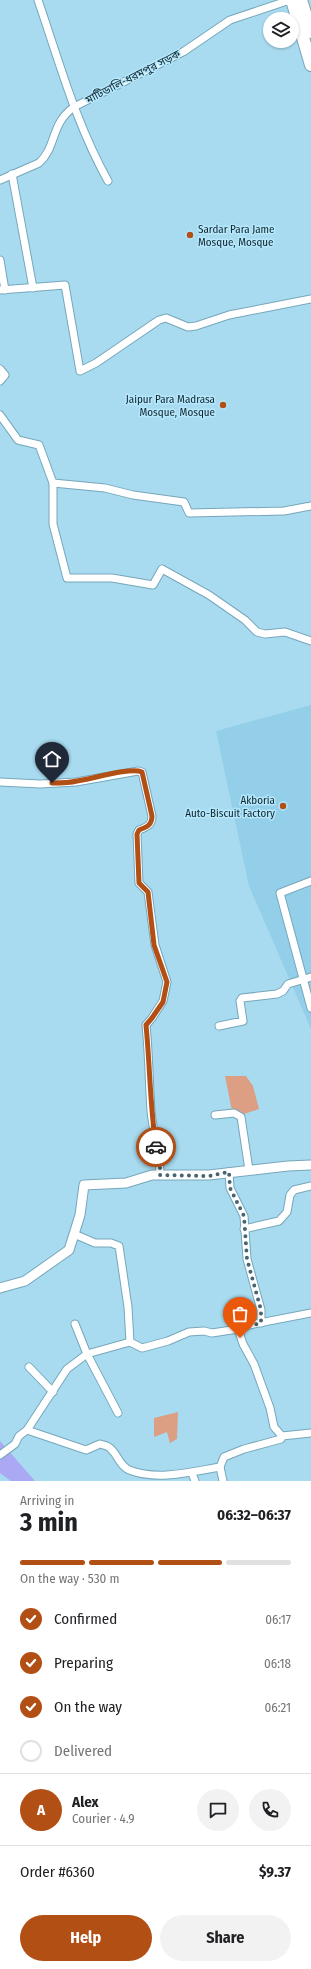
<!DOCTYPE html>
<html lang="en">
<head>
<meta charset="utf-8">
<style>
  :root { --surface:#fff; --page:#f2f2f2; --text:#202124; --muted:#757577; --line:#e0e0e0; --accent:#b24f15 }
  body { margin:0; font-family:"Fira Sans Condensed","Noto Sans Bengali",sans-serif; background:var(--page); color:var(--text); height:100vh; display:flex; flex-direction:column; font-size:15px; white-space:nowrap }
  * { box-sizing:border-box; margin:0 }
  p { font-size:13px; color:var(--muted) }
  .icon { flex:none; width:22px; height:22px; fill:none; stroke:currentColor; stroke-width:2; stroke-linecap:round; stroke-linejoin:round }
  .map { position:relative; height:1481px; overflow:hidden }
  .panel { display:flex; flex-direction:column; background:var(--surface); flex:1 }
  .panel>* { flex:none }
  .fabs { position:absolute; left:263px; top:12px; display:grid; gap:8px }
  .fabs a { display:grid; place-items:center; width:36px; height:36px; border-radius:50%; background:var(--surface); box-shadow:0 1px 3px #0004; font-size:20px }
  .pin { position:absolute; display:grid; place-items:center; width:34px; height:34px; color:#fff; margin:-41px -17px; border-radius:50% 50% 50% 0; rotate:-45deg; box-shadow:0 0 4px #0007 }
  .pin .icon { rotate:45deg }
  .courier { position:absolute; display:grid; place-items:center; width:40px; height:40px; margin:-20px; border:3px solid #b24f15; border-radius:50%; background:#fff; color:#222; box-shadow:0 1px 5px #0007 }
  .summary em { font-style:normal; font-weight:700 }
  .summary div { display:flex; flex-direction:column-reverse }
  .summary { display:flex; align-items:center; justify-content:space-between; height:68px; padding:0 20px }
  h1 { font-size:26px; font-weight:700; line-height:30px }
  .bar { display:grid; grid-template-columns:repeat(4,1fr); gap:6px 4px; align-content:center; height:48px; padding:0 20px }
  .bar i { height:5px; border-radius:3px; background:var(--line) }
  .bar .active { background:var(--accent) }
  .bar p { grid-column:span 4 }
  .line { display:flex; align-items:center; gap:10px; padding:0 20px; border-top:1px solid var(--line) }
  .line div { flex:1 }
  .round { display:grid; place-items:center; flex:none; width:42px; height:42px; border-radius:21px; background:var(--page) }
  ol { padding:0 20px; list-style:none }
  li { display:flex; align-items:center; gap:12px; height:44px }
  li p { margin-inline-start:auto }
  li .icon { padding:4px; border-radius:50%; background:var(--accent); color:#fff; stroke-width:4 }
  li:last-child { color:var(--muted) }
  li i { width:22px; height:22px; border:2px solid var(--line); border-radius:50% }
  .action { display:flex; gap:8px; margin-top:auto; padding:8px 20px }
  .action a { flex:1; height:46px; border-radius:24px; background:var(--accent); color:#fff; font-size:16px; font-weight:700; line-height:46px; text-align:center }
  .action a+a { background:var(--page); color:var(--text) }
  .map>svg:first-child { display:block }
  .built { fill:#93cfe8 }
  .green { fill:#dc9f84 }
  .water { fill:#aba8f4 }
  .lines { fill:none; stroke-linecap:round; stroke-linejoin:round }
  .minor-casing { stroke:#76a7bb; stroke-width:9 }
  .tertiary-casing { stroke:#76a7bb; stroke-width:11 }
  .trunk-casing { stroke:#76a7bb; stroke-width:14 }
  .minor { stroke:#fff; stroke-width:7 }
  .tertiary { stroke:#fff; stroke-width:9 }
  .trunk { stroke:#fff; stroke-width:12 }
  .done { stroke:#466571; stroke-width:4; stroke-dasharray:0 7.2 }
  .route { stroke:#b24f15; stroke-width:5 }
  .poi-dot { fill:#b24f15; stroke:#b5e8fd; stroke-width:1.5 }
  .labels { text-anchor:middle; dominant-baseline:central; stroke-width:3; stroke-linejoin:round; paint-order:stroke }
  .street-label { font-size:11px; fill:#11252d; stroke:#b5e8fd }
  .poi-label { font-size:11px; fill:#11252d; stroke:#b5e8fd; text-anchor:end }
</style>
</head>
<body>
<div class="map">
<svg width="311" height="1481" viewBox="0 0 311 1481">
  <rect width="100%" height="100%" fill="#a8dbf0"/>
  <path class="built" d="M311,705V1029L249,886L216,731Z"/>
  <g class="green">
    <path d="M225,1076H246L253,1086L259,1109L241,1115L238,1111H232Z"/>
    <path d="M178,1412L177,1439L170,1443L167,1432L154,1437V1418Z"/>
  </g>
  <path class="water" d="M0,1441L35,1481H11L0,1473Z"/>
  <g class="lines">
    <defs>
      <g id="minor">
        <path d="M38,0C59,61 76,124 108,181"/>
        <path d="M12,174L33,288"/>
        <path d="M0,180L39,163C57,147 50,124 74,107L183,52L230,20L290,0"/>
        <path d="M0,260L5,290"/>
        <path d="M0,290L65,285L80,371L96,363L159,320L166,318L188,327L196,326L229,315L311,299"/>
        <path d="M0,369L5,375L0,381"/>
        <path d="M0,415L18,440L39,445L53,483V524L67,578H112L153,585L162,569L209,595L245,620L257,632L265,634L285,632L311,641"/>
        <path d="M53,483L105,488L133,495L184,502L189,513L284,511L311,506"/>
        <path d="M0,782L40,784L76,782L138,771L142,772L152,816C152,825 147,827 139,830L137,834L139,883L148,892L155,945L167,982L163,1001L152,1018L146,1025C149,1054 149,1083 151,1111C153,1133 160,1154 160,1175"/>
        <path d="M311,881L280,893L311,1008"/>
        <path d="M219,1026L243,1021L240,1001L242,998L277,994L283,991L288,984L311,977"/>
        <path d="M215,1115L234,1113L241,1117L249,1170"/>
        <path d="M229,1172L230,1188L244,1216L247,1259L261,1310V1323"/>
        <path d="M244,1229L279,1221L287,1212L290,1195L294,1190L311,1186"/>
        <path d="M74,1234L95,1243H111L119,1246L128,1307L130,1342L142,1348L168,1341L189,1332L204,1331L212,1333L238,1329L243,1344L254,1364L270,1408L274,1427L282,1436L311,1433"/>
        <path d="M75,1324L87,1354L118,1413"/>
        <path d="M238,1329L249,1325L311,1313"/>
        <path d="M29,1367L53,1392"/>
        <path d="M27,1430L67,1369L87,1354L130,1342"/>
        <path d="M0,1455L15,1444L19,1436L27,1430L86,1450L100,1444C103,1445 109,1446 111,1449C119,1456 118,1464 129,1470C158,1481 190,1472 220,1467L224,1457L244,1449L281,1439L282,1436"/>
        <path d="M220,1467L223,1481"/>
        <path d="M192,1473L195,1481"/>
      </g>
      <path id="tertiary" d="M0,1288L25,1281L69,1250L80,1215L84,1185L126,1183L152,1175H209L288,1166L311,1165"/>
      <g id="trunk">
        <path d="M292,0L311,65"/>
        <path d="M301,0L311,32"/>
      </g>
    </defs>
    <use href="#minor" class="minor-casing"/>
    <use href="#tertiary" class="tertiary-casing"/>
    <use href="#trunk" class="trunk-casing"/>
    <use href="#minor" class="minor"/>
    <use href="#tertiary" class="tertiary"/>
    <use href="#trunk" class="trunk"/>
  </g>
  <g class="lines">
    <path class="done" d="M156,1147L160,1159V1175L209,1176L229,1172L230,1188L244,1216L247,1259L261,1310V1323L238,1329L240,1338"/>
    <path class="route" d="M52,783C61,783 69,783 77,781C92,779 130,767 142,772L152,816C152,825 147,827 139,830L137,834L139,883L148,892L154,945L167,982L163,1002L152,1018L146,1025C150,1066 150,1106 156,1147"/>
  </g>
  <g class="poi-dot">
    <circle cx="190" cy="235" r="4"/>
    <circle cx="223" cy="405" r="4"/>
    <circle cx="283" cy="806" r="4"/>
  </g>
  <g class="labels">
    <g class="street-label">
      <text transform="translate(133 77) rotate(-27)">মাটিডালি-ধরমপুর সড়ক</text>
    </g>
    <g class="poi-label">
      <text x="198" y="229" text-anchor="start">Sardar Para Jame<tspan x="198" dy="13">Mosque, Mosque</tspan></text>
      <text x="215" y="399">Jaipur Para Madrasa<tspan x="215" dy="13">Mosque, Mosque</tspan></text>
      <text x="275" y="800">Akboria<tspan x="275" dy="13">Auto-Biscuit Factory</tspan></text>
    </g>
  </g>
</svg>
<div class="fabs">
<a><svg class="icon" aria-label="layers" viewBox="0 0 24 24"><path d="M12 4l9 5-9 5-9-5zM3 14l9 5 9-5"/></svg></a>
</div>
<div class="pin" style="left:240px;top:1338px;background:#ea580c"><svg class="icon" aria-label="bag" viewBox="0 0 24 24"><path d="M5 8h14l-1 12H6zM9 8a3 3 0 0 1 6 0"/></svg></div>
<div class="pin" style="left:52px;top:783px;background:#1f2937"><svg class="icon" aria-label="home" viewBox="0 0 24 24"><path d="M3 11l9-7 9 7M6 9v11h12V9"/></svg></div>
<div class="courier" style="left:156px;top:1147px"><svg class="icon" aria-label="car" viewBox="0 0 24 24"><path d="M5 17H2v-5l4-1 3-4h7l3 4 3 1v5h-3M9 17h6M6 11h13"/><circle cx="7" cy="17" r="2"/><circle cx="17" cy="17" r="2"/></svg></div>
</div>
<section class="panel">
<div class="summary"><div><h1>3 min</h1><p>Arriving in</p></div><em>06:32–06:37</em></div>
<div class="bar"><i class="active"></i><i class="active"></i><i class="active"></i><i></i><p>On the way · 530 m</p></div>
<ol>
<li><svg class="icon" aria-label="check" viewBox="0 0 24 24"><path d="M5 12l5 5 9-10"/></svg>Confirmed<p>06:17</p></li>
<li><svg class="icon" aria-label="check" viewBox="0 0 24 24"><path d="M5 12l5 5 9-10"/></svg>Preparing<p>06:18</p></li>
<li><svg class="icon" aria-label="check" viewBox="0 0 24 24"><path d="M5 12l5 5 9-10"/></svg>On the way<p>06:21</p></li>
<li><i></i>Delivered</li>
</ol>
<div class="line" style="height:72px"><b class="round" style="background:var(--accent);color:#fff">A</b><div><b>Alex</b><p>Courier · 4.9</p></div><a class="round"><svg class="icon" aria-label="chat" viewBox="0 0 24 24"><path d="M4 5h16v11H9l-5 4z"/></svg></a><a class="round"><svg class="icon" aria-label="phone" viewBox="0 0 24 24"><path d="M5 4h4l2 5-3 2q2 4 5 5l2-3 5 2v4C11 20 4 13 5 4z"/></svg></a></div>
<div class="line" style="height:52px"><div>Order #6360</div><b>$9.37</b></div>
<div class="action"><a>Help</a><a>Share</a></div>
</section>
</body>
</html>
